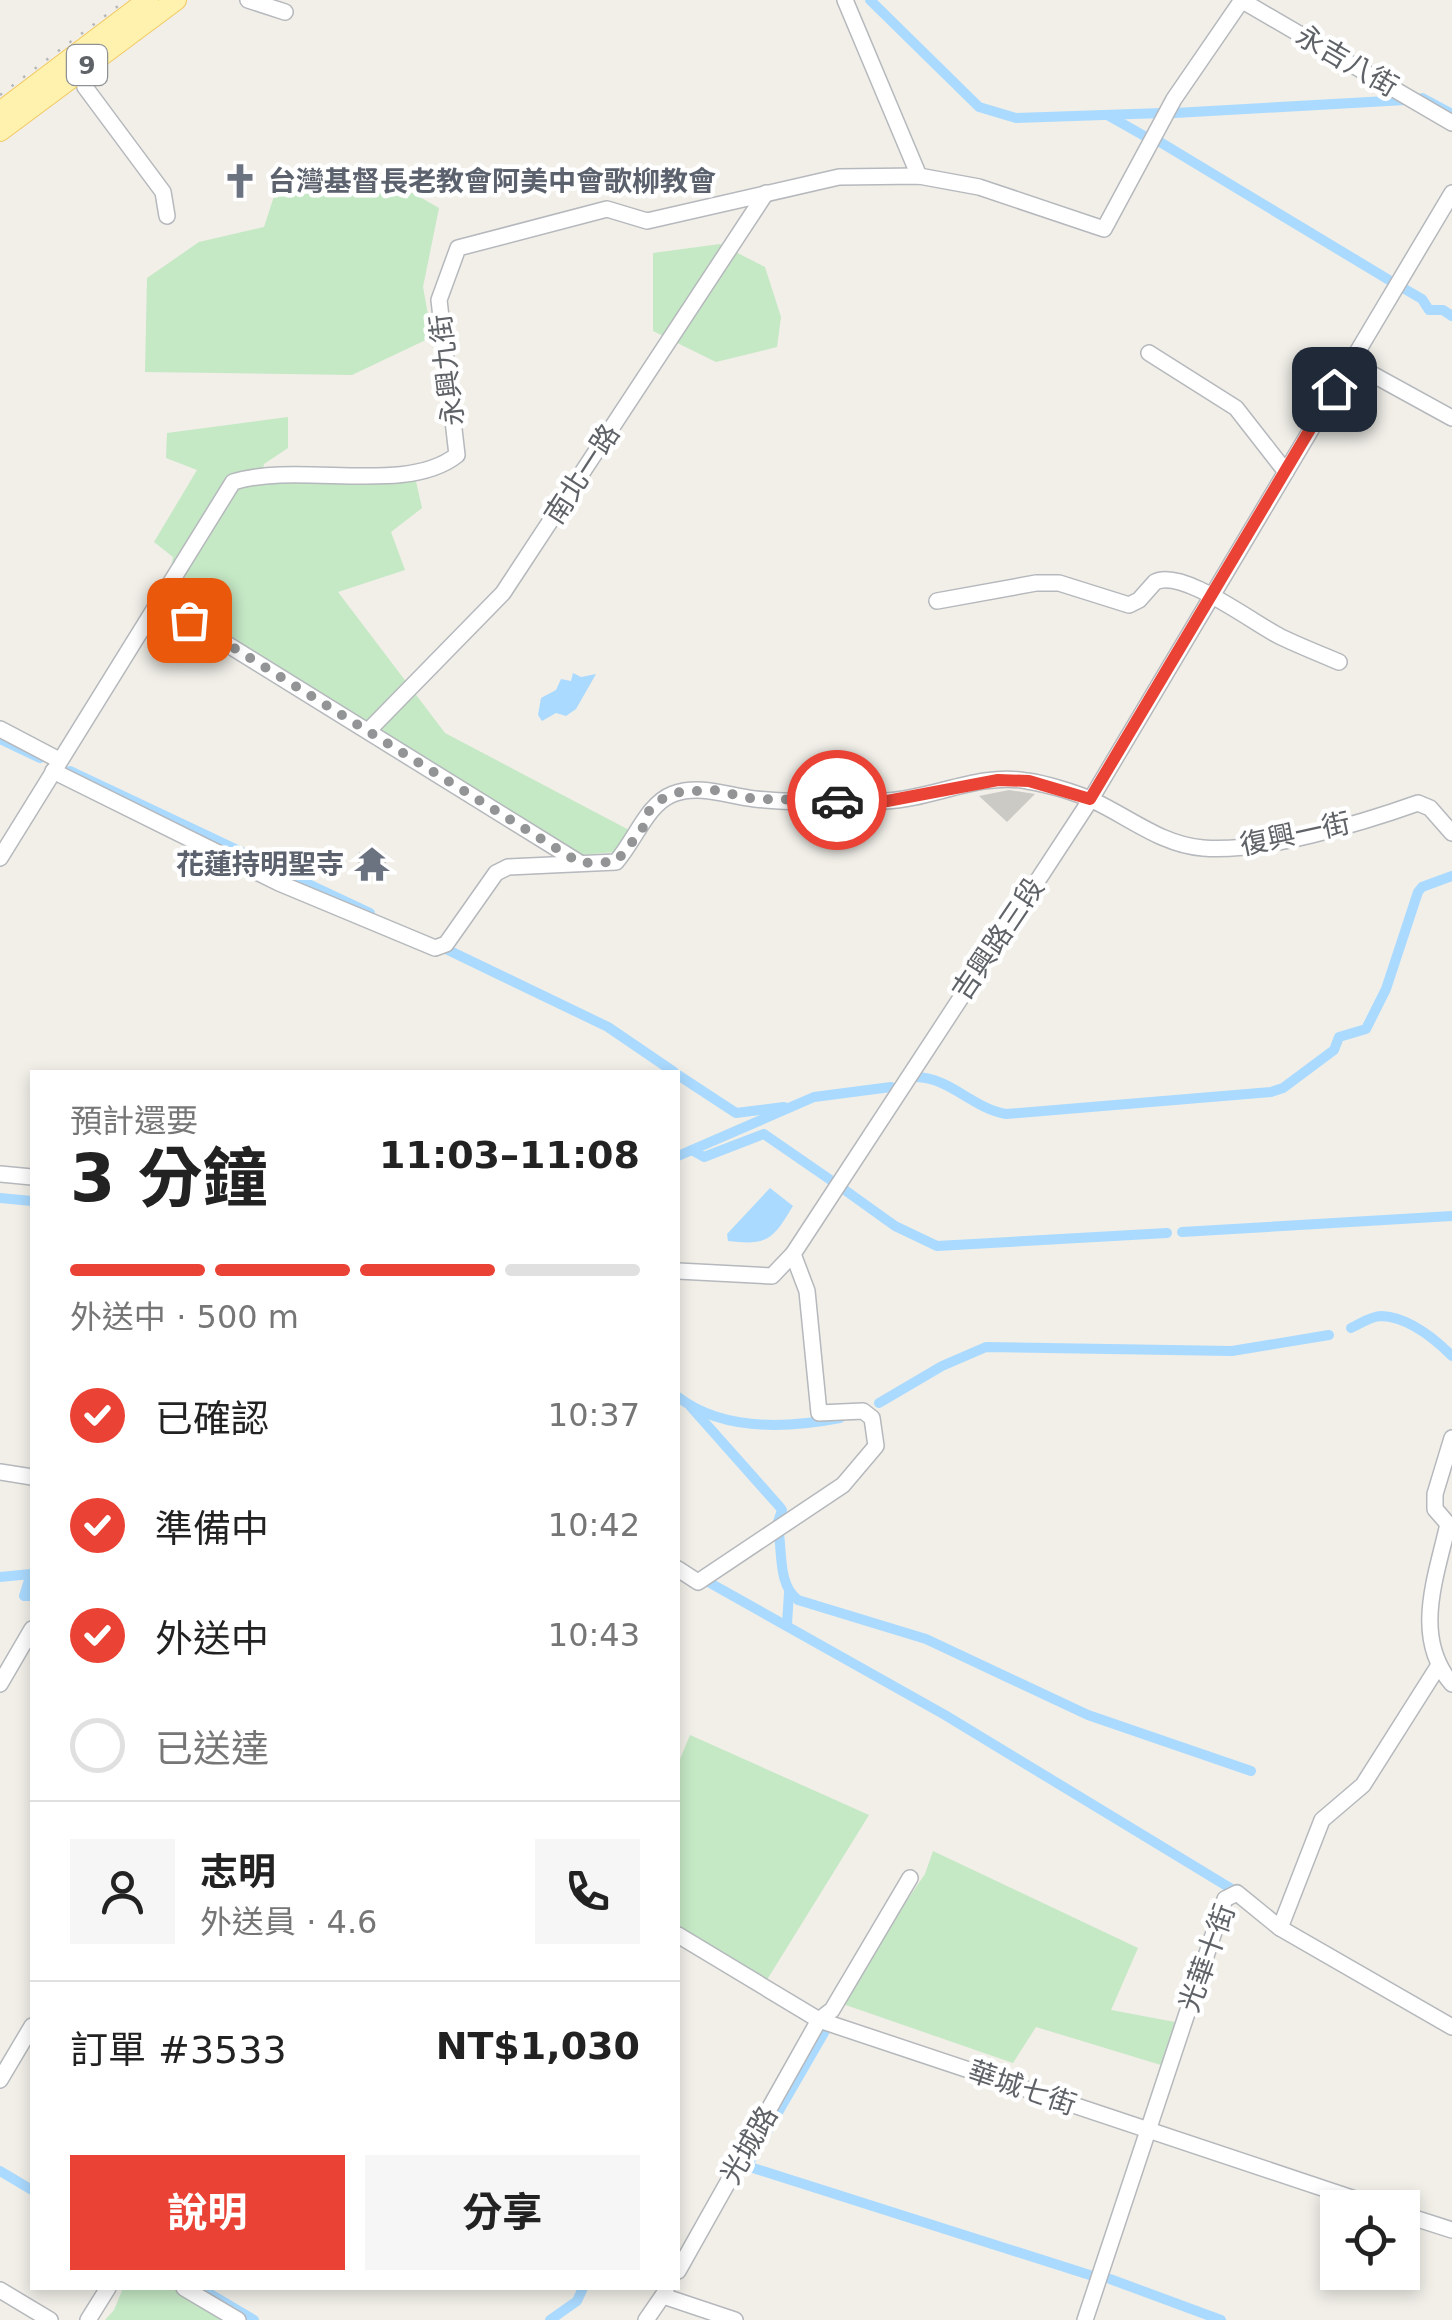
<!DOCTYPE html>
<html lang="zh-TW">
<head>
<meta charset="utf-8">
<style>
  :root { --surface:#fff; --page:#f6f6f6; --text:#222; --muted:#767676; --line:#e0e0e0; --accent:#ea4335 }
  body { margin:0; font-family:"DejaVu Sans","Noto Sans TC",sans-serif; background:var(--page); color:var(--text); height:100vh; display:flex; flex-direction:column; font-size:38px; white-space:nowrap }
  * { box-sizing:border-box; margin:0 }
  p { font-size:32px; color:var(--muted) }
  .icon { flex:none; width:55px; height:55px; fill:none; stroke:currentColor; stroke-width:2; stroke-linecap:round; stroke-linejoin:round }
  .map { position:relative; flex:1; overflow:hidden }
  .panel { position:absolute; left:30px; top:1070px; width:650px; height:1220px; display:flex; flex-direction:column; background:var(--surface); border-radius:0px; box-shadow:0 5px 15px #0003 }
  .panel>* { flex:none }
  .buttons { position:absolute; left:1320px; top:2190px; display:grid; gap:20px }
  .buttons a { display:grid; place-items:center; width:100px; height:100px; border-radius:0px; background:var(--surface); box-shadow:0 5px 15px #0003; font-size:50px }
  .pin { position:absolute; display:grid; place-items:center; width:85px; height:85px; color:#fff; margin:-42px; border-radius:20px; box-shadow:0 5px 15px #0006 }
  .courier { position:absolute; display:grid; place-items:center; width:100px; height:100px; margin:-50px; border:8px solid #ea4335; border-radius:50%; background:#fff; color:#222; box-shadow:0 2px 12px #0007 }
  .summary em { font-style:normal; font-weight:700 }
  .summary div { display:flex; flex-direction:column-reverse }
  .summary { display:flex; align-items:center; justify-content:space-between; height:170px; padding:0 40px }
  h1 { font-size:65px; font-weight:700; line-height:75px }
  .bar { display:grid; grid-template-columns:repeat(4,1fr); gap:15px 10px; align-content:center; height:120px; padding:0 40px }
  .bar i { height:12px; border-radius:8px; background:var(--line) }
  .bar .selected { background:var(--accent) }
  .bar p { grid-column:span 4 }
  .line { display:flex; align-items:center; gap:25px; padding:0 40px; border-top:2px solid var(--line) }
  .line div { flex:1 }
  .round { display:grid; place-items:center; flex:none; width:105px; height:105px; border-radius:0px; background:var(--page) }
  ol { padding:0 40px; list-style:none }
  li { display:flex; align-items:center; gap:30px; height:110px }
  li p { margin-inline-start:auto }
  li .icon { padding:10px; border-radius:50%; background:var(--accent); color:#fff; stroke-width:4 }
  li:last-child { color:var(--muted) }
  li i { width:55px; height:55px; border:5px solid var(--line); border-radius:50% }
  .action { display:flex; gap:20px; margin-top:auto; padding:20px 40px }
  .action a { flex:1; height:115px; border-radius:0px; background:var(--accent); color:#fff; font-size:40px; font-weight:700; line-height:115px; text-align:center }
  .action a+a { background:var(--page); color:var(--text) }
  .map>svg:first-child { display:block }
  .green { fill:#c5e8c5 }
  .water { fill:#aadaff }
  .lines { fill:none; stroke-linecap:round; stroke-linejoin:round }
  .canal { stroke:#aadaff; stroke-width:10 }
  .building { fill:#cccac5 }
  .minor-casing { stroke:#b5b8bc; stroke-width:18 }
  .major-casing { stroke:#f2c960; stroke-width:22 }
  .minor { stroke:#fff; stroke-width:15 }
  .major { stroke:#fff2af; stroke-width:20 }
  .rail { stroke:#b6b7b8; stroke-width:2.5; stroke-dasharray:2.5 12; stroke-linecap:butt }
  .done { stroke:#929495; stroke-width:10; stroke-dasharray:0 18 }
  .route { stroke:#ea4335; stroke-width:12 }
  .labels { text-anchor:middle; dominant-baseline:central; stroke-width:9; stroke-linejoin:round; paint-order:stroke }
  .shield { fill:#fff; stroke:#8f9295; stroke-width:2.5 }
  .shield-label { font-size:25px; font-weight:bold; fill:#5f6368 }
  .street-label { font-size:28px; fill:#5f6368; stroke:#fff }
  .worship-label { font-size:28px; font-weight:bold; fill:#5b616d; stroke:#fff; text-anchor:start }
</style>
</head>
<body>
<div class="map">
<svg width="1452" height="2320" viewBox="0 0 1452 2320">
  <rect width="100%" height="100%" fill="#f1efe8"/>
  <g class="green">
    <path d="M278,184H397L439,208L423,287L432,337L352,375L145,372L147,278L199,242L264,227Z"/>
    <path d="M720,244L765,267L781,317L777,347L716,362L653,331V253Z"/>
    <path d="M288,417V448L264,464L263,469L415,477L422,508L391,532L405,570L338,592L445,733L629,830L615,852L568,856L166,600L173,557L154,542L197,470L166,458L167,433Z"/>
    <path d="M690,1735L869,1815L765,1983L678,1927V1764Z"/>
    <path d="M933,1851L1138,1948L1111,2010L1175,2022L1161,2065L1036,2027L1013,2063L837,2002L925,1874Z"/>
    <path d="M123,2288H172L228,2320H105L114,2310Z"/>
  </g>
  <g class="water">
    <path d="M573,673L581,677L596,674L576,709L566,716L556,713L542,721L538,715L541,698L556,690L561,679L571,681Z"/>
    <path d="M770,1188L793,1206C773,1239 768,1246 728,1241L727,1234Z"/>
  </g>
  <g class="lines">
    <g class="canal">
      <path d="M870,0L979,107L1016,118L1162,113"/>
      <path d="M1422,98L1452,114"/>
      <path d="M1175,113L1405,100"/>
      <path d="M1109,116L1148,138"/>
      <path d="M1160,142L1389,280"/>
      <path d="M1403,288L1422,299L1429,310H1443L1452,316"/>
      <path d="M0,739L40,758"/>
      <path d="M70,771L282,871"/>
      <path d="M289,875L370,913"/>
      <path d="M448,950L608,1027L674,1072"/>
      <path d="M678,1075L736,1113L784,1107"/>
      <path d="M916,1077C951,1078 972,1108 1006,1114L1271,1092L1283,1088L1334,1050L1339,1037L1366,1029L1386,989L1418,892L1422,887L1452,876"/>
      <path d="M692,1150L704,1157L764,1134L832,1181"/>
      <path d="M678,1156L814,1097L891,1087"/>
      <path d="M842,1188L895,1226L937,1246L1167,1233"/>
      <path d="M0,1198L32,1201"/>
      <path d="M1182,1232L1452,1216"/>
      <path d="M1351,1328C1360,1324 1371,1316 1381,1316C1408,1317 1435,1339 1452,1356"/>
      <path d="M678,1397C722,1431 788,1428 840,1418"/>
      <path d="M879,1403L942,1366L986,1347L1232,1351L1329,1335"/>
      <path d="M691,1407L779,1506L782,1510L778,1522"/>
      <path d="M779,1534C782,1556 779,1586 798,1600L926,1639L1088,1715L1251,1771"/>
      <path d="M0,1577L31,1574L24,1596H32"/>
      <path d="M710,1583L945,1715L1240,1894"/>
      <path d="M787,1624L789,1593"/>
      <path d="M825,2031L747,2166L1096,2277"/>
      <path d="M0,2171L32,2190"/>
      <path d="M1376,2201L1395,2208"/>
      <path d="M1110,2279L1221,2320"/>
      <path d="M200,2288L254,2320"/>
      <path d="M550,2320L577,2301L583,2288"/>
    </g>
  </g>
  <g class="building">
    <path d="M1009,790L1035,794L1007,822L979,796Z"/>
    <path d="M359,852L386,853V876L358,875Z"/>
  </g>
  <g class="lines">
    <defs>
      <g id="minor">
        <path d="M248,0L285,12"/>
        <path d="M845,0L919,176"/>
        <path d="M1241,0L1452,123"/>
        <path d="M81,62L85,87L163,192L167,216"/>
        <path d="M1149,353L1236,408L1286,472"/>
        <path d="M1350,362L1452,418"/>
        <path d="M937,601L1036,583H1059L1129,605L1139,600L1155,582C1183,568 1254,624 1281,637C1300,646 1320,654 1339,662"/>
        <path d="M159,602L580,863"/>
        <path d="M0,729L59,760"/>
        <path d="M368,731L503,593L766,193"/>
        <path d="M53,771L279,883L435,948L446,944L496,873L508,867L616,862C636,839 647,804 673,794C701,784 728,796 755,799C797,803 843,803 885,801C932,799 980,772 1027,781C1047,784 1074,792 1092,800C1129,817 1162,845 1203,848C1262,853 1362,823 1418,803L1430,808L1452,833"/>
        <path d="M0,858L233,482C300,461 405,496 457,455L439,300L458,248L607,209L647,221L839,177L919,176L979,187L1104,229L1174,99L1242,0"/>
        <path d="M0,1174L32,1177"/>
        <path d="M678,1271L772,1276L793,1254"/>
        <path d="M1452,1438L1435,1494V1509L1448,1524C1436,1578 1412,1637 1452,1684"/>
        <path d="M0,1472L32,1477"/>
        <path d="M678,1569L698,1582L843,1485L876,1446L872,1418L863,1411L819,1413L807,1291L793,1254L1091,799L1452,193"/>
        <path d="M0,1684L32,1629"/>
        <path d="M1280,1928L1452,2027"/>
        <path d="M678,1935L819,2020L1382,2208"/>
        <path d="M0,2080L32,2026"/>
        <path d="M1402,2214L1452,2230"/>
        <path d="M678,2271L819,2020L832,2010L910,1878"/>
        <path d="M184,2288L238,2320"/>
        <path d="M0,2290L50,2320"/>
        <path d="M663,2296L735,2320"/>
        <path d="M88,2320L108,2288"/>
        <path d="M646,2320L666,2291"/>
        <path d="M1085,2320L1225,1899L1237,1893L1280,1928L1322,1820L1363,1785L1439,1665"/>
      </g>
      <g id="major">
        <path d="M0,112L148,0"/>
        <path d="M0,131L176,0"/>
      </g>
    </defs>
    <use href="#minor" class="minor-casing"/>
    <use href="#major" class="major-casing"/>
    <use href="#minor" class="minor"/>
    <use href="#major" class="major"/>
    <path class="rail" d="M0,95L126,0"/>
  </g>
  <g class="lines">
    <path class="done" d="M189,620L580,863L616,862L642,830L648,812L662,799L680,792L714,790L754,799L837,800"/>
    <path class="route" d="M837,800L887,801L998,780L1029,781L1090,799L1334,389"/>
  </g>
  <defs>
    <symbol id="church-bare" viewBox="-9 -9 18 18"><path d="M-1.2-6h2.4v3.5h3.3v2.4h-3.3V6h-2.4V-.1h-3.3v-2.4h3.3Z" fill="#6b7280" stroke="#fff" stroke-width="2.5" paint-order="stroke"/></symbol>
    <symbol id="temple-bare" viewBox="-9 -9 18 18"><path d="M0-6L5-2H3V0L6.5 2.5H4V6H1.5V3h-3V6H-4V2.5H-6.5L-3 0V-2H-5Z" fill="#6b7280" stroke="#fff" stroke-width="2.5" paint-order="stroke"/></symbol>
  </defs>
  <g fill-rule="evenodd">
    <use href="#church-bare" x="215" y="156" width="50" height="50"/>
    <use href="#temple-bare" x="347" y="839" width="50" height="50"/>
  </g>
  <g class="labels">
    <rect class="shield" x="67" y="45" width="40" height="40" rx="8"/>
    <g class="shield-label">
      <text x="87" y="65">9</text>
    </g>
    <g class="street-label">
      <text transform="translate(1347 61) rotate(30)">永吉八街</text>
      <text transform="translate(447 370) rotate(-97)">永興九街</text>
      <text transform="translate(582 474) rotate(-57)">南北一路</text>
      <text transform="translate(1295 834) rotate(-12)">復興一街</text>
      <text transform="translate(998 939) rotate(-56)">吉興路三段</text>
      <text transform="translate(1207 1958) rotate(-70)">光華十街</text>
      <text transform="translate(1022 2088) rotate(19)">華城七街</text>
      <text transform="translate(749 2145) rotate(-60)">光城路</text>
    </g>
    <g class="worship-label">
      <text x="268" y="181">台灣基督長老教會阿美中會歌柳教會</text>
      <text x="344" y="864" text-anchor="end">花蓮持明聖寺</text>
    </g>
  </g>
</svg>
<div class="buttons">
<a><svg class="icon" aria-label="locate" viewBox="0 0 24 24"><circle cx="12" cy="12" r="6"/><path d="M12 2v4M12 18v4M2 12h4M18 12h4"/></svg></a>
</div>
<div class="pin" style="left:189px;top:620px;background:#ea580c"><svg class="icon" aria-label="bag" viewBox="0 0 24 24"><path d="M5 8h14l-1 12H6zM9 8a3 3 0 0 1 6 0"/></svg></div>
<div class="pin" style="left:1334px;top:389px;background:#1f2937"><svg class="icon" aria-label="home" viewBox="0 0 24 24"><path d="M3 11l9-7 9 7M6 9v11h12V9"/></svg></div>
<div class="courier" style="left:837px;top:800px"><svg class="icon" aria-label="car" viewBox="0 0 24 24"><path d="M5 17H2v-5l4-1 3-4h7l3 4 3 1v5h-3M9 17h6M6 11h13"/><circle cx="7" cy="17" r="2"/><circle cx="17" cy="17" r="2"/></svg></div>
<section class="panel">
<div class="summary"><div><h1>3 分鐘</h1><p>預計還要</p></div><em>11:03–11:08</em></div>
<div class="bar"><i class="selected"></i><i class="selected"></i><i class="selected"></i><i></i><p>外送中 · 500 m</p></div>
<ol>
<li><svg class="icon" aria-label="check" viewBox="0 0 24 24"><path d="M5 12l5 5 9-10"/></svg>已確認<p>10:37</p></li>
<li><svg class="icon" aria-label="check" viewBox="0 0 24 24"><path d="M5 12l5 5 9-10"/></svg>準備中<p>10:42</p></li>
<li><svg class="icon" aria-label="check" viewBox="0 0 24 24"><path d="M5 12l5 5 9-10"/></svg>外送中<p>10:43</p></li>
<li><i></i>已送達</li>
</ol>
<div class="line" style="height:180px"><a class="round"><svg class="icon" aria-label="person" viewBox="0 0 24 24"><circle cx="12" cy="8" r="4"/><path d="M4 21q1-7 8-7t8 7"/></svg></a><div><b>志明</b><p>外送員 · 4.6</p></div><a class="round"><svg class="icon" aria-label="phone" viewBox="0 0 24 24"><path d="M5 4h4l2 5-3 2q2 4 5 5l2-3 5 2v4C11 20 4 13 5 4z"/></svg></a></div>
<div class="line" style="height:130px"><div>訂單 #3533</div><b>NT$1,030</b></div>
<div class="action"><a>說明</a><a>分享</a></div>
</section>
</div>
</body>
</html>
